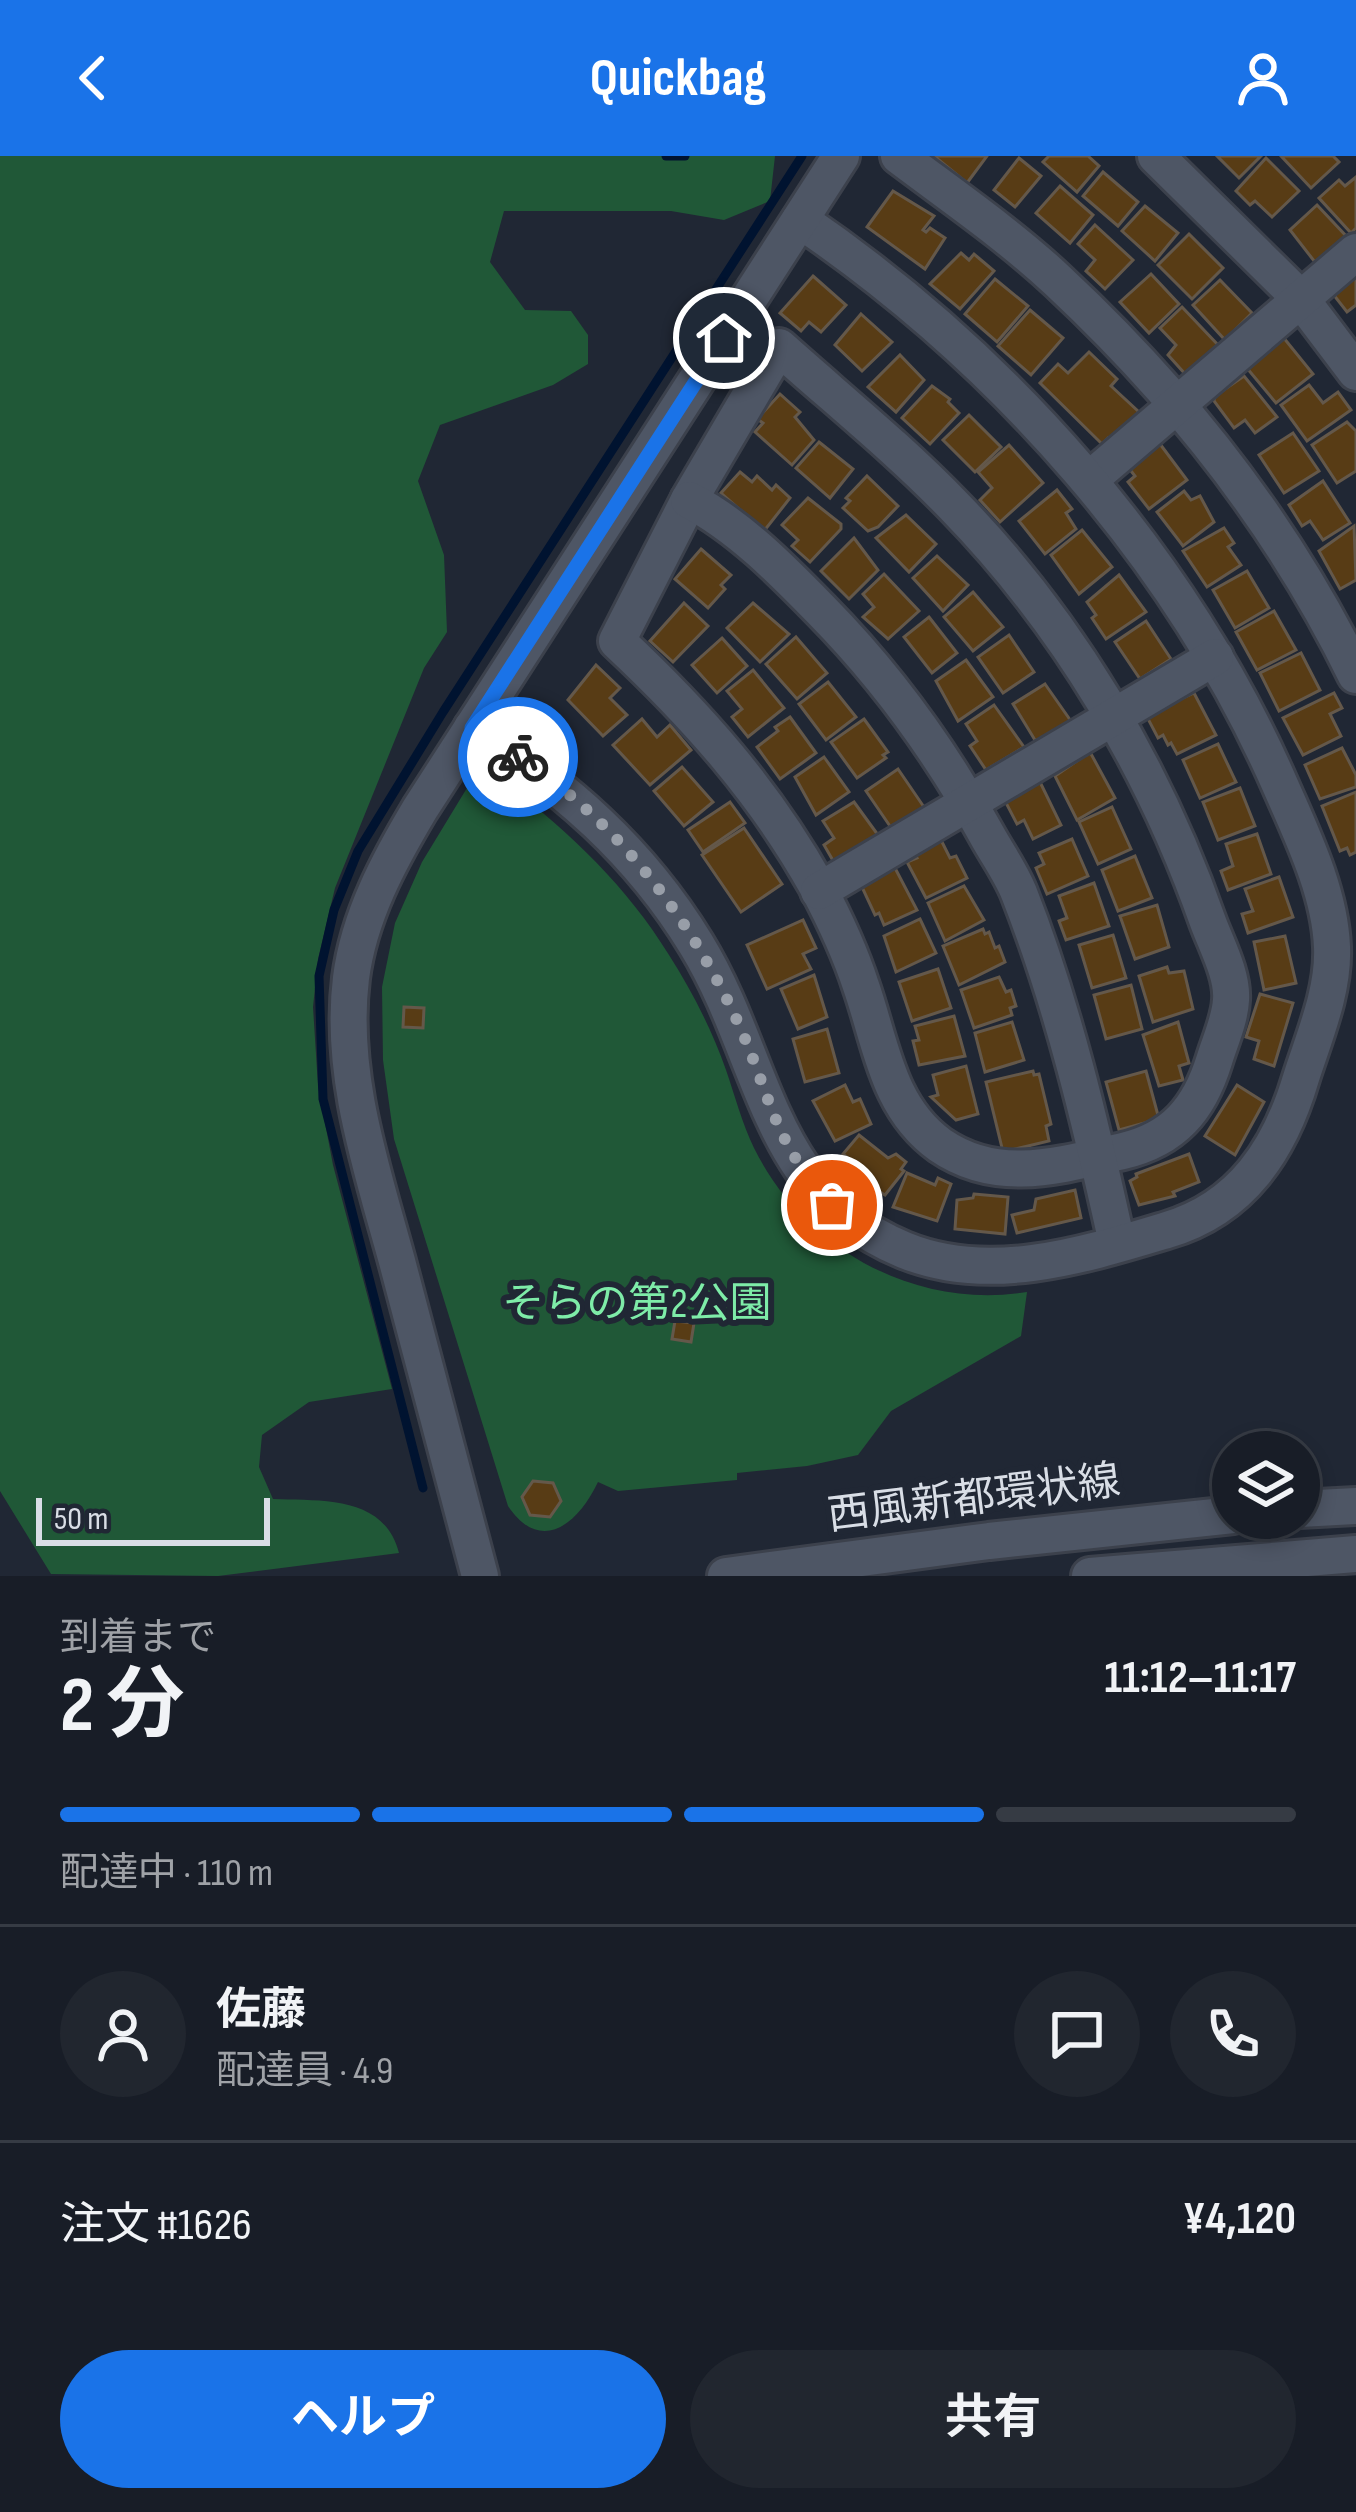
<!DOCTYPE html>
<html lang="ja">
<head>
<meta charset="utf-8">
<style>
  :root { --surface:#181d27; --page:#21262f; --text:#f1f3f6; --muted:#9fa2a7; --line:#363b44; --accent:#1a73e8 }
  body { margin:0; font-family:"Sofia Sans Condensed","Noto Sans JP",sans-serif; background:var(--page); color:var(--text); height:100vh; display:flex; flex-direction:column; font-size:45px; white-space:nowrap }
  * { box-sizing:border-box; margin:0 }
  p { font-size:39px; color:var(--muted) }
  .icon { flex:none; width:66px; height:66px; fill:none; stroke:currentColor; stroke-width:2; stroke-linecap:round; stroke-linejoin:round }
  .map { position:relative; height:1420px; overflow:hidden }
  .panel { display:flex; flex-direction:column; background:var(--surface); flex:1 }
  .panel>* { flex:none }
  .buttons { position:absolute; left:1212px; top:1275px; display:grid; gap:24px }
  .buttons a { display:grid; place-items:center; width:108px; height:108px; border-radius:50%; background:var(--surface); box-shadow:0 6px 18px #0003,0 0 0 3px var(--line); font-size:60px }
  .scale { position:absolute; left:36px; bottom:30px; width:234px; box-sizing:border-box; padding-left:12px; border:6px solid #d9dee6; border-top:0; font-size:33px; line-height:42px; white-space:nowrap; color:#d9dee6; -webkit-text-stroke:9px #202734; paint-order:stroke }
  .pin { position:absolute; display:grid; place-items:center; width:102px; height:102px; color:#fff; margin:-51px; border:6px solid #fff; border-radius:50%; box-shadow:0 3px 12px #0007 }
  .courier { position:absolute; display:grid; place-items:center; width:120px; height:120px; margin:-60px; border:9px solid #1a73e8; border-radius:50%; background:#fff; color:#222; box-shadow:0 3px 15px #0007 }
  .overview em { font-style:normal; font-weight:700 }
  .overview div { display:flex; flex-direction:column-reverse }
  .overview { display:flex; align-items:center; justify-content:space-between; height:204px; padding:0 60px }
  h1 { font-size:78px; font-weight:700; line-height:90px }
  .bar { display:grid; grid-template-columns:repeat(4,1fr); gap:18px 12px; align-content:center; height:144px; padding:0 60px }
  .bar i { height:15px; border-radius:9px; background:var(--line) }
  .bar .on { background:var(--accent) }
  .bar p { grid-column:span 4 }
  .line { display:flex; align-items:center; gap:30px; padding:0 60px; border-top:3px solid var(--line) }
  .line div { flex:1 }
  .round { display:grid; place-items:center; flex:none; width:126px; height:126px; border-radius:63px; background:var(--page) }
  .action { display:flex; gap:24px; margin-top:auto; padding:24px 60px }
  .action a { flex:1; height:138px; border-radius:72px; background:var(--accent); color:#fff; font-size:48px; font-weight:700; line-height:138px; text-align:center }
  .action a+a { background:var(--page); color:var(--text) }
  header { display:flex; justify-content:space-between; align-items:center; height:156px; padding:0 60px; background:var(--accent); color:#fff; font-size:54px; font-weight:700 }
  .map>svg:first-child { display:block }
  .green { fill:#205837 }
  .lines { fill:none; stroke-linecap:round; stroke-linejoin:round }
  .stream { stroke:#001330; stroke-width:9 }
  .building { fill:#583c15; stroke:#64584a; stroke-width:3 }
  .minor-casing { stroke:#3c414c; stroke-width:42 }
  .minor { stroke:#4e5665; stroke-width:36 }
  .done { stroke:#989ea8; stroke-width:12; stroke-dasharray:0 21.6 }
  .route { stroke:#1a73e8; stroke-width:15 }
  .labels { text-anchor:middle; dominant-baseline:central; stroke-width:12; stroke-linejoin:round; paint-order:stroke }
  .park-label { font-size:42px; fill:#7eeca8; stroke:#202734 }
  .street-label { font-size:42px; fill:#d9dee6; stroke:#202734 }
</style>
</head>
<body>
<header><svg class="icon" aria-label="back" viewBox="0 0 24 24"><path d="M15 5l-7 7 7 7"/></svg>Quickbag<svg class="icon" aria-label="person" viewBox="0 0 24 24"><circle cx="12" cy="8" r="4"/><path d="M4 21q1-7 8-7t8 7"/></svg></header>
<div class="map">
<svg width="1356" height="1420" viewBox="0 0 1356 1420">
  <rect width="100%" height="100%" fill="#202734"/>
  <g class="green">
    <path d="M0,0H775L770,45L724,64L671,55H504L490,106L525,154L571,155L588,179V208L553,229L440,269L418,325L444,399L447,476L424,512L335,732L318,803L313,851L318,930L333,1009L392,1233L309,1246L262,1279L259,1311L273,1343C322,1345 384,1339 399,1397L218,1420L51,1418L0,1335Z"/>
    <path d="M498,621C564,671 625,727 669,799C692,835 712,874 726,914C735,940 742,967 754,992C804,1093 915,1154 1027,1136L1021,1180L891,1255L858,1299L807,1310L737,1317V1324L618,1335L598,1326C578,1368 541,1399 508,1350L394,983L383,904L382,831L395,767L422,706L470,627Z"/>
  </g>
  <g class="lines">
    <g class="stream">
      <path d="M666,0H685"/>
      <path d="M423,1332L323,943L319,820L334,754L358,695L443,556L802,0"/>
    </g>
  </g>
  <g class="building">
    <path d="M934,0H987L967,27Z"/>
    <path d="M1049,0H1088L1099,10L1077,36L1043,6Z"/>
    <path d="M1217,0H1261L1239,22Z"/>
    <path d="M1281,0H1333L1339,6L1311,32Z"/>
    <path d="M1019,2L1041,20L1015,51L994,34Z"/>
    <path d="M1266,2L1299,35L1272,61L1255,45L1250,49L1236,35Z"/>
    <path d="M1103,16L1138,46L1118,70L1083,40Z"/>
    <path d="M1356,21V72L1351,77L1319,42L1339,24L1345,30Z"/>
    <path d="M1060,30L1093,59L1070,87L1036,57Z"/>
    <path d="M893,35L934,60L923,74L926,76L930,72L945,82L925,113L867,71Z"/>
    <path d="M1317,49L1348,82L1318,110L1290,74Z"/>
    <path d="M1145,50L1178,77L1155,105L1122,75Z"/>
    <path d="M1095,69L1133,104L1105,133L1086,115L1095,104L1078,88Z"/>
    <path d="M1189,78L1223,112L1192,143L1158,109Z"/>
    <path d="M961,97L969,104L974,98L994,115L960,153L930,128Z"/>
    <path d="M1151,118L1179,148L1149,177L1120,146Z"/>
    <path d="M813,120L846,149L821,176L809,166L801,175L780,157Z"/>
    <path d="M1356,120V149L1347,156L1333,138Z"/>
    <path d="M995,123L1028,150L997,186L965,158Z"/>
    <path d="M1220,124L1252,157L1225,184L1193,149Z"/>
    <path d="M1182,151L1219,190L1187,220L1168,199L1176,189L1160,172Z"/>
    <path d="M1030,154L1063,182L1031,219L998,190Z"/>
    <path d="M861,158L892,186L862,215L835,189Z"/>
    <path d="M1283,181L1313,218L1276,247L1246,211Z"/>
    <path d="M1089,196L1117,223L1111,230L1139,256L1110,285L1108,282L1102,288L1040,227L1058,208L1068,217Z"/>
    <path d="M900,199L924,224L896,256L868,231Z"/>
    <path d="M1244,220L1277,261L1255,277L1245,264L1234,272L1214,245L1215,240Z"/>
    <path d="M1309,229L1323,247L1338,236L1351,254L1307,285L1281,249Z"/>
    <path d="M932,230L950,243L948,246L959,257L930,288L902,262Z"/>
    <path d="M780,238L800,256L795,261L814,284L792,309L755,276L763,267L757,263Z"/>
    <path d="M969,259L1001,291L975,316L943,284Z"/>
    <path d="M1347,266L1356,275V315L1337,327L1312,289Z"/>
    <path d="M1293,277L1319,315L1284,337L1259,299Z"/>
    <path d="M819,286L853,313L830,342L796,312Z"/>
    <path d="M1160,288L1187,324L1149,353L1128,326L1135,320L1128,311Z"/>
    <path d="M1009,289L1043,327L1000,366L980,344L992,332L978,316Z"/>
    <path d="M740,316L752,326L757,320L772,334L776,329L790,342L764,375L721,337Z"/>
    <path d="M867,320L898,350L878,371L868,375L843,352L850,345L846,342Z"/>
    <path d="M1323,325L1350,367L1323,384L1310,365L1302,370L1289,349Z"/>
    <path d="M1057,334L1072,353L1066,357L1076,373L1045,398L1019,365Z"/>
    <path d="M1184,335L1191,344L1200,340L1214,366L1183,390L1157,356Z"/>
    <path d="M808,342L841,368V373L810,406L792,390L798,384L782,369Z"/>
    <path d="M906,359L936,388L909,416L876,382Z"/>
    <path d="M1354,370L1356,424L1340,433L1319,395Z"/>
    <path d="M1224,372L1234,387L1228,391L1241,409L1207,431L1183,395Z"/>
    <path d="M1082,374L1112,411L1079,438L1051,399Z"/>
    <path d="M854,382L878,414L849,443L821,415Z"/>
    <path d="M701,393L731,419L721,429L725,433L708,452L675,423Z"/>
    <path d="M937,400L968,429L943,455L913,422Z"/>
    <path d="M1247,415L1269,452L1235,472L1213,434Z"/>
    <path d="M884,418L919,455L888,483L863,461L874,451L863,438Z"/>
    <path d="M1119,419L1146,456L1106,483L1092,462L1096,459L1087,446Z"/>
    <path d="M973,436L1003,471L973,495L944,461Z"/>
    <path d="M684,447L708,470L673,506L650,485Z"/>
    <path d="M753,447L789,478L760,506L727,472Z"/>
    <path d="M1274,455L1296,494L1257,514L1236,476Z"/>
    <path d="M929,461L957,497L932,517L904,481Z"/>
    <path d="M1146,465L1171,503L1140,523L1115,486Z"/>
    <path d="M1009,479L1034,516L1003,537L978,501Z"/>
    <path d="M796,481L827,517L797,543L766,508Z"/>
    <path d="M722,482L747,510L717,537L692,509Z"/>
    <path d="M1301,497L1320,534L1279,555L1260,517Z"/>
    <path d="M966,504L993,541L958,565L936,525Z"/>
    <path d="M596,509L620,532L610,542L627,559L603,580L568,544Z"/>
    <path d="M753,514L784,552L748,581L732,561L742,553L727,535Z"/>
    <path d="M828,526L856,561L826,584L799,548Z"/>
    <path d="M1045,528L1073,568L1038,589L1013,548Z"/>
    <path d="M1194,537L1216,579L1177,598L1171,587L1168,589L1163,579L1158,582L1146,559Z"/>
    <path d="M1334,537L1342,552L1330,558L1341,580L1303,599L1283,562Z"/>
    <path d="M994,549L1024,591L986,614L970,590L977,585L966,568Z"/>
    <path d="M790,561L816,597L780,623L757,591L778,575L775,571Z"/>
    <path d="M642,563L657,581L670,569L691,594L650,629L613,589Z"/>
    <path d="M864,563L888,596L883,599L886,602L857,622L831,586Z"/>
    <path d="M1218,588L1236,626L1200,642L1183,604Z"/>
    <path d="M1342,592L1356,619V631L1320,643L1305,609Z"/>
    <path d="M1090,596L1115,642L1077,664L1055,620Z"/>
    <path d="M824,601L849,636L816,659L795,621Z"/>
    <path d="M682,611L713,646L684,670L654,635Z"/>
    <path d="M898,613L926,654L894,676L866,635Z"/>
    <path d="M1040,626L1061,669L1033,683L1024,664L1017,668L1004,643Z"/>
    <path d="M1240,632L1255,670L1218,684L1203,646Z"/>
    <path d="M1356,636V696L1350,699L1347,692L1340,695L1322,650Z"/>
    <path d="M730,646L745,667L703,696L688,674Z"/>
    <path d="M854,646L878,679L835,708L824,689L834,682L823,665Z"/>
    <path d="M1112,651L1131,693L1098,708L1079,666Z"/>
    <path d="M744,672L782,728L741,756L702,699Z"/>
    <path d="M1257,678L1271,718L1228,734L1221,715L1233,710L1226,688Z"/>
    <path d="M1072,683L1088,720L1047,738L1036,712L1044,708L1039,697Z"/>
    <path d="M941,684L950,702L956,700L967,722L926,742L907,706L917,702L915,698Z"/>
    <path d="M1135,700L1152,742L1118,755L1102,714Z"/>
    <path d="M895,712L917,754L884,769L879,757L875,759L861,729Z"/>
    <path d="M1279,721L1293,761L1248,777L1242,758L1253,755L1245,733Z"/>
    <path d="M1094,727L1109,770L1066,784L1059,765L1067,762L1059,740Z"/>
    <path d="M964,730L984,764L945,785L928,747Z"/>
    <path d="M1157,749L1169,791L1135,803L1120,760Z"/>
    <path d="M920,763L936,797L896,816L884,780Z"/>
    <path d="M803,764L816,792L803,798L811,813L767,833L747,789Z"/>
    <path d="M983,773L985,778L989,776L995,792L999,790L1005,806L959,829L943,790Z"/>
    <path d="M1113,779L1126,822L1092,832L1079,789Z"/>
    <path d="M1285,780L1296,827L1264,834L1254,786Z"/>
    <path d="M1167,811L1169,817L1184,815L1193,853L1153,866L1139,820Z"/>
    <path d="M938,813L951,852L912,865L899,826Z"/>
    <path d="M814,819L827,861L798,873L781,833Z"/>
    <path d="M999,821L1006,836L1011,834L1016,850L1010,852L1012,859L974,872L961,834Z"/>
    <path d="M1131,829L1142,873L1106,883L1094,839Z"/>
    <path d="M1260,838L1293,847L1274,910L1254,903L1259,885L1246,881Z"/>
    <path d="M404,851L424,852L423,872L403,871Z"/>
    <path d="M954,860L965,900L919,909L913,885L919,884L915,870Z"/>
    <path d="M1012,866L1024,904L985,916L975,877Z"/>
    <path d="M1178,866L1189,907L1179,910L1183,924L1159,930L1143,879Z"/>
    <path d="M827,873L839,917L805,926L793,883Z"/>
    <path d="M966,910L978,958L956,964L931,941L938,939L933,919Z"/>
    <path d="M1033,915L1034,919L1039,918L1051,968L1046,970L1049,985L1003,996L986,926Z"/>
    <path d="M1146,915L1159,963L1119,974L1106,926Z"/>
    <path d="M845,929L853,946L860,943L871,968L835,985L813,945Z"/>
    <path d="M1237,929L1264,946L1235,999L1205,980Z"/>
    <path d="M859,979L888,1002L896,998L906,1006L901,1013L904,1015L885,1039L865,1027L850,1011L854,1007L843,998Z"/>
    <path d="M1189,998L1199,1026L1173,1036L1175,1040L1139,1049L1130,1025L1137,1021L1136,1018Z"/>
    <path d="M907,1017L935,1029L938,1022L951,1028L937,1065L893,1051Z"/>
    <path d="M1075,1034L1081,1062L1017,1077L1012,1059L1034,1054L1036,1043Z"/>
    <path d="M974,1038L1008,1041L1005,1078L955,1073L957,1044L973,1042Z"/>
    <path d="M675,1165L694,1167L691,1186L672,1183Z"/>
    <path d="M533,1325L553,1327L561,1345L550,1361L530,1359L522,1341Z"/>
  </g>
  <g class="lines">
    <defs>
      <g id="minor">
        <path d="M899,0C952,40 1009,79 1058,125C1179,238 1283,369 1356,519"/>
        <path d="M1156,0L1300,142L1356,216"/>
        <path d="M779,191C837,243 899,293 954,350C1068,467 1154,612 1208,766C1216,788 1233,819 1231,844C1230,864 1220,885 1214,905C1199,953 1174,983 1123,995C1061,1009 998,1029 940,989C887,951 881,887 861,830C850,796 834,762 817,730C764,635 696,559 617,485L689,344Z"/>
        <path d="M1089,324L1356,96"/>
        <path d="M689,344C739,370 782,414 821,454C888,522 942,597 988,681C998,699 1011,717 1019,737C1063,849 1091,969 1117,1087"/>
        <path d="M472,572C563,628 640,696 696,788C766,902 765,1037 904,1094C989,1129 1084,1099 1167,1074C1242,1052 1280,993 1301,922C1314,881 1334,835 1332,791C1330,737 1303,681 1281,631C1182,404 1004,203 800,64"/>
        <path d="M819,735L1215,501"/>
        <path d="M1299,1353L1356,1350"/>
        <path d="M480,1420C453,1316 425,1213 398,1109C373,1016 339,920 351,822C359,760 389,705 420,653L841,0"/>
        <path d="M726,1420L989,1385L1233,1359"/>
        <path d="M1090,1420L1356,1398"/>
      </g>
    </defs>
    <use href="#minor" class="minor-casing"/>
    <use href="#minor" class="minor"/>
  </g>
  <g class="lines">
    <path class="done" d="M518,601C619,665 696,769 743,878C773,949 776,990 832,1049"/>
    <path class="route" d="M518,601L472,572L724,182"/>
  </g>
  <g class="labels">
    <g class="park-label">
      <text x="637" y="1148">そらの第2公園</text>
    </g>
    <g class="street-label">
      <text transform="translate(974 1343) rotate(-7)">西風新都環状線</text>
    </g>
  </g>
</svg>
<div class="buttons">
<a><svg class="icon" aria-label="layers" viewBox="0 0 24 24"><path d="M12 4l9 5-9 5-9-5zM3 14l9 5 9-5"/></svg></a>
</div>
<div class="scale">50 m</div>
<div class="pin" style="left:832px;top:1049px;background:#ea580c"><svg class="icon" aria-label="bag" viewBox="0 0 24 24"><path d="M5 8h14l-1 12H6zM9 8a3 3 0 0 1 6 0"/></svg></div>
<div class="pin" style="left:724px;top:182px;background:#1f2937"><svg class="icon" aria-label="home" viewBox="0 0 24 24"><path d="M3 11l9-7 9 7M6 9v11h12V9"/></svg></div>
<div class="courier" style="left:518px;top:601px"><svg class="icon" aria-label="bike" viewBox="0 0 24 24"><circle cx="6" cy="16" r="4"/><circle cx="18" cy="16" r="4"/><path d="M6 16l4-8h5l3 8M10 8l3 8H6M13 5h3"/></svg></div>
</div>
<section class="panel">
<div class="overview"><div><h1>2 分</h1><p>到着まで</p></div><em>11:12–11:17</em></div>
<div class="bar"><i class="on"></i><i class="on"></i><i class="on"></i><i></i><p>配達中 · 110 m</p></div>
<div class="line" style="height:216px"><a class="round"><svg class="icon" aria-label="person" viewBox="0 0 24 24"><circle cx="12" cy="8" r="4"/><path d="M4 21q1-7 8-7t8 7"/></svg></a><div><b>佐藤</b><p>配達員 · 4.9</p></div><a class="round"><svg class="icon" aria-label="chat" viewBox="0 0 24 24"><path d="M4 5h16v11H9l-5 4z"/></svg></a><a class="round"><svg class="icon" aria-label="phone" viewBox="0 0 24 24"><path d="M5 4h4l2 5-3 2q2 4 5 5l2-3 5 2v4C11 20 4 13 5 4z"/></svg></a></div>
<div class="line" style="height:156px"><div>注文 #1626</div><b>¥4,120</b></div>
<div class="action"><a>ヘルプ</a><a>共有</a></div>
</section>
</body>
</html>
